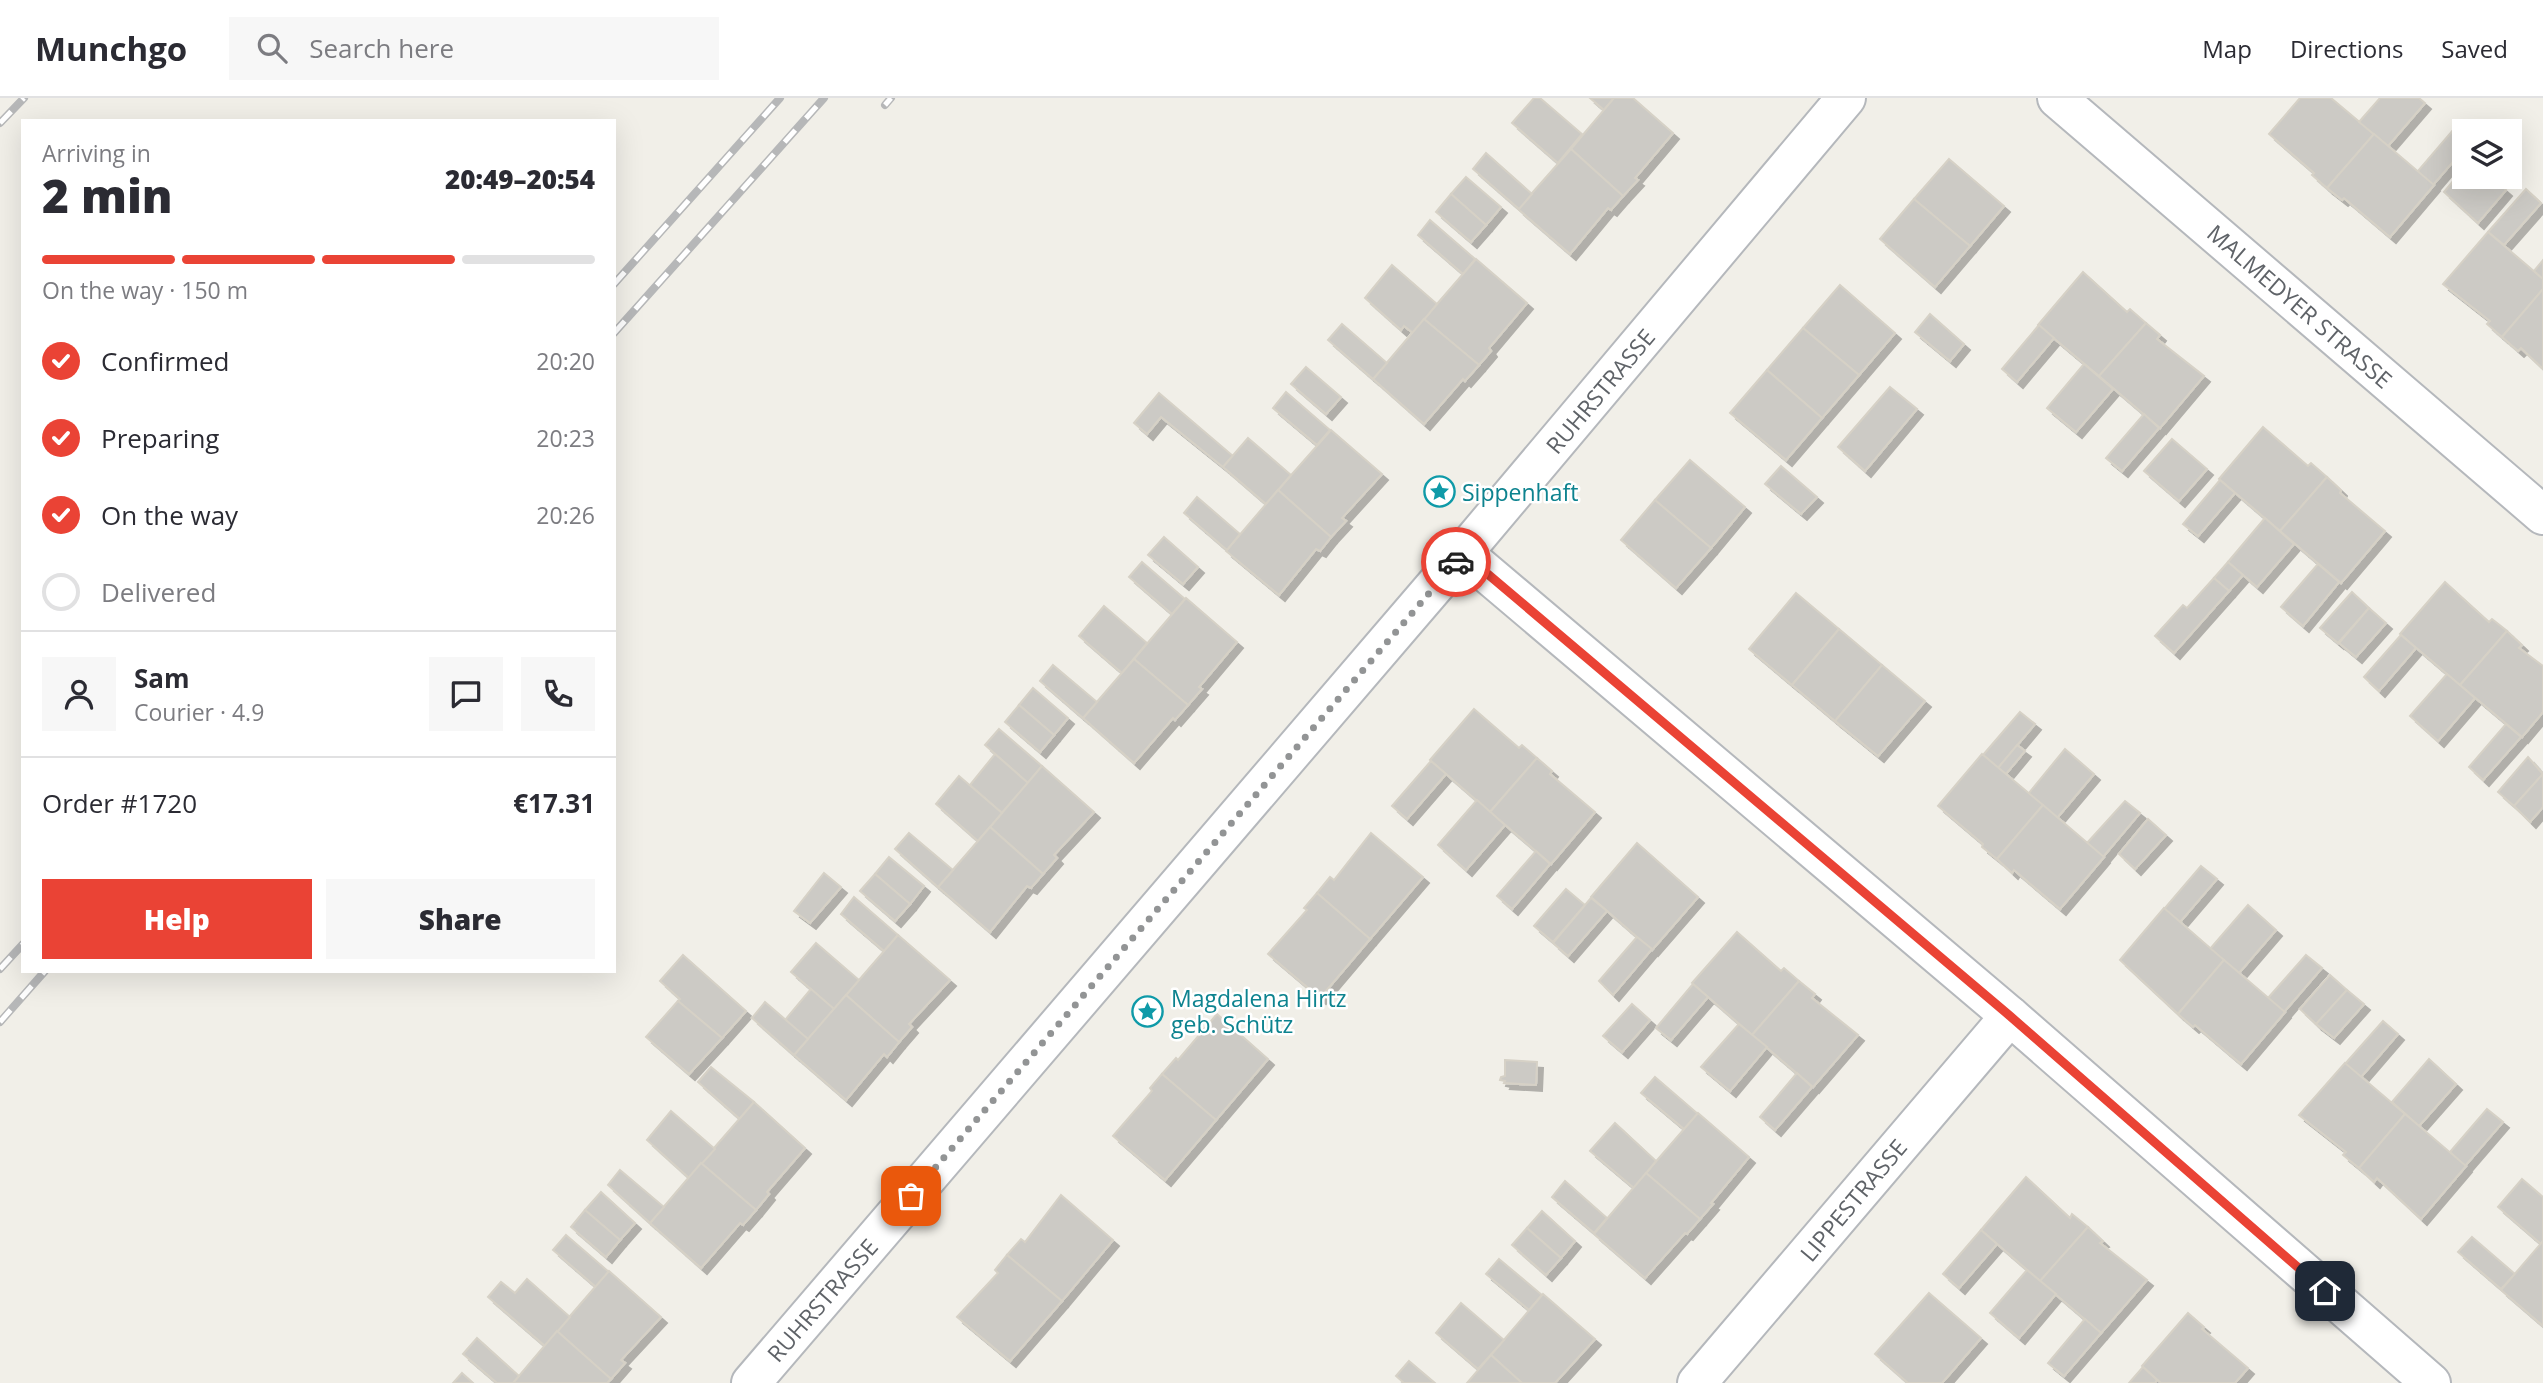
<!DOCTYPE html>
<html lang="en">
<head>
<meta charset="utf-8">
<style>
  :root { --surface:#fff; --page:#f7f7f7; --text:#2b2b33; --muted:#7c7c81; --line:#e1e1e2; --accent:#ea4335 }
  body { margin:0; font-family:"Open Sans",sans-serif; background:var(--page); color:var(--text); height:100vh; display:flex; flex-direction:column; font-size:26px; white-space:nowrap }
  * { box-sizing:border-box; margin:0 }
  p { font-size:23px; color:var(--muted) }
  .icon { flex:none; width:38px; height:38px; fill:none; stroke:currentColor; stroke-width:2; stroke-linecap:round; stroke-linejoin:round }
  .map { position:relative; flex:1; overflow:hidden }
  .side { position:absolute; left:21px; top:21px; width:595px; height:854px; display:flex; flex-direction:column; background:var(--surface); border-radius:0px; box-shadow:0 7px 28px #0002 }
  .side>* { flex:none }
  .buttons { position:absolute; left:2452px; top:21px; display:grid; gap:14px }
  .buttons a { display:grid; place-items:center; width:70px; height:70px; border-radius:0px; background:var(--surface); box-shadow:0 7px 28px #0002; font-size:35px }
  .pin { position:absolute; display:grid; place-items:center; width:60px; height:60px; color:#fff; margin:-30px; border-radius:14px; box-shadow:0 4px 10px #0006 }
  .courier { position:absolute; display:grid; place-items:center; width:70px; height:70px; margin:-35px; border:5px solid #ea4335; border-radius:50%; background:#fff; color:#222; box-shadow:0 2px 9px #0007 }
  .headline em { font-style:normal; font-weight:800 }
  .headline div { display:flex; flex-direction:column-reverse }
  .headline { display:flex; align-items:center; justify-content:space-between; height:119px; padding:0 21px }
  h1 { font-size:46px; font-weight:800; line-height:52px }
  .bar { display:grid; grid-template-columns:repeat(4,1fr); gap:10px 7px; align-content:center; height:84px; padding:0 21px }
  .bar i { height:9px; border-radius:5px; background:var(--line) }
  .bar .on { background:var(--accent) }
  .bar p { grid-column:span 4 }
  .line { display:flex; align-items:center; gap:18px; padding:0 21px; border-top:2px solid var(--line) }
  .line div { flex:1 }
  .round { display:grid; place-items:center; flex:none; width:74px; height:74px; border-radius:0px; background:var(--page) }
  ol { padding:0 21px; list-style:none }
  li { display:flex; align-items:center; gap:21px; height:77px }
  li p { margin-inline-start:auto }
  li .icon { padding:7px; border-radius:50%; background:var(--accent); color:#fff; stroke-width:4 }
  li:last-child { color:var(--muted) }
  li i { width:38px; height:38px; border:4px solid var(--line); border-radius:50% }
  .primary-button { display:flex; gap:14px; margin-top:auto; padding:14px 21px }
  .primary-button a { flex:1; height:80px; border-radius:0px; background:var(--accent); color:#fff; font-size:28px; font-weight:800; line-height:80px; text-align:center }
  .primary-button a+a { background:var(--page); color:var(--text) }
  header { display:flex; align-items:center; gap:42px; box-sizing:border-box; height:98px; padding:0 35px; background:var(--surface); border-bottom:2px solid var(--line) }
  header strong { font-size:33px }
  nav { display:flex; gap:38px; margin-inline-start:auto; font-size:24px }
  .search { width:490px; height:63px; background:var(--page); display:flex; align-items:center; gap:18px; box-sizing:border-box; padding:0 24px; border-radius:0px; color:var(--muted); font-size:26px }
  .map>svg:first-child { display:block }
  .building { fill:#cccac5; stroke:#d6d1c6; stroke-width:2; filter:url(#shadow) }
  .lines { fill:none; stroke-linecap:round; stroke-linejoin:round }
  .minor-casing { stroke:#b5b8bc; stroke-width:42 }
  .minor { stroke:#fff; stroke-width:38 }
  .rail-casing { stroke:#b6b7b8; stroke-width:8 }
  .rail { stroke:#fff; stroke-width:5; stroke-dasharray:16; stroke-linecap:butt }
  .done { stroke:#929495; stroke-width:7; stroke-dasharray:0 12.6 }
  .route { stroke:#ea4335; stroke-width:9 }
  .labels { text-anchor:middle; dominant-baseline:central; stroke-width:5; stroke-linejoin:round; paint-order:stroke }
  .street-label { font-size:23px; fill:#5f6368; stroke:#fff }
  .culture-label { font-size:23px; fill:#0d838f; stroke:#fff; text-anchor:start }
</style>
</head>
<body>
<header>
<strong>Munchgo</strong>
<div class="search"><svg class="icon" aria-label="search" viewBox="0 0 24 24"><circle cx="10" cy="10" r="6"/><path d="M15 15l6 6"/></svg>Search here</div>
<nav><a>Map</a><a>Directions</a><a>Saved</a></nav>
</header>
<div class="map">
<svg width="2543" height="1285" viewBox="0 0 2543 1285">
  <defs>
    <filter id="shadow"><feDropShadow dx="6" dy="6" stdDeviation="0" flood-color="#0004"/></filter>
  </defs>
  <rect width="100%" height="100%" fill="#f1efe8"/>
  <g class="building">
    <path d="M1534,0H1540L1582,36L1558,65L1512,25Z"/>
    <path d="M1590,0H1614L1604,12Z"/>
    <path d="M1614,0H1633L1673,35L1635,80L1638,82L1623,98L1571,51Z"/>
    <path d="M2300,0H2331L2374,36L2327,90L2312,77L2314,75L2269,36Z"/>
    <path d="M2380,0H2419L2425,5L2388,48L2359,24Z"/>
    <path d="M2454,31L2464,39V51L2433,87L2417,74Z"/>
    <path d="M2374,36L2434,87L2390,139L2344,100L2342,102L2327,90Z"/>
    <path d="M1571,51L1623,98L1611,112L1608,110L1570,156L1518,111Z"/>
    <path d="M1486,55L1532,96L1519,111L1473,71Z"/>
    <path d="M1949,61L2004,108L1970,148L1914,101Z"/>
    <path d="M2464,70V79H2491L2506,92L2478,125L2444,94Z"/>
    <path d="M1466,79L1501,109L1486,127L1451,96Z"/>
    <path d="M2526,91L2541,105L2504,147L2488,134Z"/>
    <path d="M1451,96L1486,127L1471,144L1436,114Z"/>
    <path d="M1914,101L1970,148L1935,189L1880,141Z"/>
    <path d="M1430,122L1475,161L1463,176L1418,137Z"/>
    <path d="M2488,134L2543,181V191L2502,239L2487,226L2490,223L2443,186Z"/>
    <path d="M1476,161L1527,205L1489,250L1491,253L1479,267L1424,221Z"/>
    <path d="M2543,162V181L2534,173Z"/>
    <path d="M1392,167L1437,206L1413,235L1404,228L1401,232L1365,200Z"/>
    <path d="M2083,174L2127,214L2130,211L2146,225L2099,278L2038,227Z"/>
    <path d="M1840,187L1895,235L1859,277L1803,230Z"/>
    <path d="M2543,191V271L2521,250L2518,253L2502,239Z"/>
    <path d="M1930,216L1964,246L1950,263L1915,234Z"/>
    <path d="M1424,221L1479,267L1465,283L1463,281L1424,326L1373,281Z"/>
    <path d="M2146,225L2160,237L2157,241L2204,278L2160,330L2099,278Z"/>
    <path d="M1342,226L1387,265L1373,281L1328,242Z"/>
    <path d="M2039,227L2054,240L2017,284L2002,271Z"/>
    <path d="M1803,230L1859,277L1822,320L1767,272Z"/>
    <path d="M2084,266L2113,291L2076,334L2047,310Z"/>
    <path d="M1306,269L1341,299L1326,316L1291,286Z"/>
    <path d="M1767,272L1822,320L1786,362L1730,315Z"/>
    <path d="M1890,289L1917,311L1865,373L1838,349Z"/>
    <path d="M1286,294L1330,332L1317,347L1273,310Z"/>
    <path d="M1159,295L1233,358L1223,369L1161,319L1147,336L1134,325Z"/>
    <path d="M2144,316L2159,330L2122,373L2106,360Z"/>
    <path d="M2263,329L2308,368L2311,365L2327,379L2280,433L2219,381Z"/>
    <path d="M1331,332L1382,376L1342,420L1346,423L1331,439L1278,392Z"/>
    <path d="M1248,340L1291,377L1266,406L1223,369Z"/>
    <path d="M2172,341L2207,371L2179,403L2144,373Z"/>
    <path d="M1690,362L1745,409L1711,450L1655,402Z"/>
    <path d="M1781,368L1817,399L1801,416L1765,386Z"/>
    <path d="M2327,379L2341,392L2340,395L2385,433L2341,485L2280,433Z"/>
    <path d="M2220,382L2235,395L2198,438L2183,426Z"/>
    <path d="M1278,392L1331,439L1320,453L1316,451L1279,497L1226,453Z"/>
    <path d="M1197,399L1240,436L1227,452L1184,415Z"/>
    <path d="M1655,402L1711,450L1676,490L1621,442Z"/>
    <path d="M2265,420L2294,446L2257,489L2228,464Z"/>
    <path d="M1164,439L1198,469L1183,486L1148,457Z"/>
    <path d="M1142,464L1185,501L1172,516L1129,479Z"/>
    <path d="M2228,464L2243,477L2229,493L2214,480Z"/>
    <path d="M2318,466L2339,484L2303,528L2281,509Z"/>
    <path d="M2214,480L2229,493L2174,555L2155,538L2183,507L2187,510Z"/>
    <path d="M2445,484L2489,524L2492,521L2507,533L2460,587L2400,536Z"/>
    <path d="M2352,494L2369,510L2338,545L2320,530Z"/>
    <path d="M1796,495L1839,531L1792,587L1749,551Z"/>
    <path d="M1186,500L1237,544L1199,589L1202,591L1188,607L1134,561Z"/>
    <path d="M1104,508L1147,545L1122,575L1079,538Z"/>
    <path d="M2369,510L2386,525L2356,559L2339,545Z"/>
    <path d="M1839,531L1882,567L1835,623L1792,587Z"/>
    <path d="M2507,533L2522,547L2519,550L2543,568V614L2522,639L2460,587Z"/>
    <path d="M2401,537L2416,550L2379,593L2364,579Z"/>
    <path d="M1134,561L1188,607L1175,622L1173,620L1134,665L1083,620Z"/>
    <path d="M1053,567L1097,604L1083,620L1040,583Z"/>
    <path d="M1882,567L1925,603L1878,658L1835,623Z"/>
    <path d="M2447,576L2475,600L2438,643L2410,618Z"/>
    <path d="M1033,590L1068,620L1054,637L1019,607Z"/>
    <path d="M1019,607L1054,637L1040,654L1005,624Z"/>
    <path d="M1474,611L1519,650L1522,647L1537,660L1490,714L1430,662Z"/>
    <path d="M2020,614L2035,626L1998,670L1983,657Z"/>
    <path d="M2506,626L2521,639L2483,682L2469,669Z"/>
    <path d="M999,631L1042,668L1028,685L985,647Z"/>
    <path d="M2017,647L2025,653L2006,676L1998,670Z"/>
    <path d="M2065,651L2094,676L2057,720L2028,696Z"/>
    <path d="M995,656L1028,685L1002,715L970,687Z"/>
    <path d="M1982,656L2043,707L1997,761L1982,749L1983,746L1938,708Z"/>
    <path d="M2528,659L2543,676L2514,708L2498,694Z"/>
    <path d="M1537,660L1552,673L1550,676L1595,714L1551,766L1490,714Z"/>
    <path d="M1431,663L1446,676L1407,721L1392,708Z"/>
    <path d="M1042,668L1094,714L1054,757L1057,760L1043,776L990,729Z"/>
    <path d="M2543,676V709L2530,724L2514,708Z"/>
    <path d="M959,678L1002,715L978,743L936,706Z"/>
    <path d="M1477,702L1505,727L1466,772L1438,747Z"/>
    <path d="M2125,703L2140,715L2103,759L2087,745Z"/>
    <path d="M2043,707L2104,759L2060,811L2014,772L2012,775L1997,761Z"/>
    <path d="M2148,721L2166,737L2135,771L2119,756Z"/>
    <path d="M990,729L1043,776L1031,790L1027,788L990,834L938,789Z"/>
    <path d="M909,735L953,772L938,789L895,751Z"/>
    <path d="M1371,735L1423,779L1370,841L1317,795L1330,779L1334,782Z"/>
    <path d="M1637,745L1698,799L1652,852L1591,799Z"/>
    <path d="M1536,753L1550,766L1512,811L1497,798Z"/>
    <path d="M889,759L924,788L910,806L875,776Z"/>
    <path d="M2201,768L2217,781L2180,824L2164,811Z"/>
    <path d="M824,775L841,789L810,825L794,813Z"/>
    <path d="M875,776L910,806L895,823L860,793Z"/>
    <path d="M1566,791L1585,807L1553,844L1534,828Z"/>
    <path d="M1317,795L1370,841L1320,900L1268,856L1307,812L1304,810Z"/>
    <path d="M854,799L898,837L884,853L841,816Z"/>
    <path d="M1591,800L1607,813L1568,858L1553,845Z"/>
    <path d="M2248,807L2276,832L2239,875L2210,851Z"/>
    <path d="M2164,810L2224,862L2178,916L2120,862Z"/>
    <path d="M1737,834L1781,873L1784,870L1799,883L1752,937L1692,885Z"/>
    <path d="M898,837L950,882L909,926L912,929L899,944L846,897Z"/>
    <path d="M1637,839L1652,851L1613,897L1599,883Z"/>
    <path d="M816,845L859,882L834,911L791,874Z"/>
    <path d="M683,857L746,913L722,940L678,903L680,901L660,883Z"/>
    <path d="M2306,857L2322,870L2284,914L2268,900Z"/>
    <path d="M2224,862L2285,914L2241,966L2195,927L2193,929L2178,916Z"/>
    <path d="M2330,877L2347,892L2316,926L2300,911Z"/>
    <path d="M1799,883L1815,896L1812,900L1858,937L1813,989L1752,937Z"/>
    <path d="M1693,886L1708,899L1671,942L1656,930Z"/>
    <path d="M811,891L834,911L808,941L785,922Z"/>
    <path d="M2347,892L2364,906L2334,940L2316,926Z"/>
    <path d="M846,897L899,944L887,959L884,956L846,1002L794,957Z"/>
    <path d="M678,903L722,940L689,976L646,939Z"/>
    <path d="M765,904L808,941L794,957L752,920Z"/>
    <path d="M1632,906L1650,922L1622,954L1603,938Z"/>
    <path d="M1217,916L1268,961L1216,1022L1162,976L1176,960L1178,962Z"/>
    <path d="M2383,923L2398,936L2361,979L2345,966Z"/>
    <path d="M1739,926L1767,949L1730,993L1701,969Z"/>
    <path d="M2429,961L2456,986L2419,1028L2392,1004Z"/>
    <path d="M1505,962L1537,964L1536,987L1504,985L1505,983L1500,982L1501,979L1505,978Z"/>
    <path d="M2345,965L2405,1016L2359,1070L2343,1057L2346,1054L2299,1017Z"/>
    <path d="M711,969L754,1004L740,1021L698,984Z"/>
    <path d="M1797,975L1812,989L1775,1032L1760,1019Z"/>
    <path d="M1162,976L1216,1022L1165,1082L1113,1038L1152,993L1150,990Z"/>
    <path d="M1655,979L1698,1016L1684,1031L1641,995Z"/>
    <path d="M754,1004L805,1050L767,1094L769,1096L756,1112L701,1065Z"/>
    <path d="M2487,1011L2503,1024L2465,1068L2450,1054Z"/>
    <path d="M671,1013L715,1051L689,1080L647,1042Z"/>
    <path d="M1698,1015L1749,1059L1711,1105L1713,1106L1700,1121L1646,1075Z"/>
    <path d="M2405,1016L2466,1068L2421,1121L2377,1080L2374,1084L2359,1070Z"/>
    <path d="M1615,1025L1656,1063L1634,1090L1590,1053Z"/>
    <path d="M701,1065L756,1112L743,1127L740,1125L701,1170L650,1125Z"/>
    <path d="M620,1072L664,1109L650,1125L608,1087Z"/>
    <path d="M1646,1075L1700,1121L1687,1136L1685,1135L1645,1180L1594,1136Z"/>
    <path d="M2026,1079L2070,1120L2072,1116L2088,1129L2040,1183L1981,1132Z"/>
    <path d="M2522,1081L2543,1099V1143L2541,1146L2498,1109Z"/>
    <path d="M1565,1083L1607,1120L1594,1135L1552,1099Z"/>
    <path d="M601,1094L635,1125L620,1142L585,1112Z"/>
    <path d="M1061,1097L1113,1142L1062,1203L1007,1157L1021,1141L1025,1144Z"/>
    <path d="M585,1112L620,1142L606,1159L571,1129Z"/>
    <path d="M1542,1113L1575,1143L1561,1160L1527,1130Z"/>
    <path d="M2088,1129L2103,1143L2100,1145L2147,1182L2101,1235L2040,1183Z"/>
    <path d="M1527,1130L1561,1160L1546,1177L1512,1147Z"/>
    <path d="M1981,1132L1997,1146L1959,1190L1943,1176Z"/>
    <path d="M566,1137L609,1174L596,1189L553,1152Z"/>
    <path d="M2472,1139L2515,1176L2501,1191L2458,1154Z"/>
    <path d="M2543,1143V1228L2501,1192Z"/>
    <path d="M1007,1157L1062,1203L1010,1263L957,1219L998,1175L995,1172Z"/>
    <path d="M1499,1161L1542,1197L1529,1212L1486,1176Z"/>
    <path d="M2027,1172L2056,1196L2019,1240L1990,1215Z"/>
    <path d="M609,1173L661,1219L621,1262L625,1265L611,1281L557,1233Z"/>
    <path d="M527,1181L570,1219L545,1248L488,1199L501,1184L515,1195Z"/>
    <path d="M1929,1195L1981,1240L1942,1285H1908L1875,1256Z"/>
    <path d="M1543,1196L1595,1241L1555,1285H1522L1491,1257Z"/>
    <path d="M1461,1205L1504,1242L1478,1271L1436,1235Z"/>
    <path d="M2188,1215L2204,1229L2202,1231L2248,1270L2235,1285H2161L2142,1268Z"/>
    <path d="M2085,1221L2101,1235L2064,1278L2048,1265Z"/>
    <path d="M557,1233L611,1281L607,1285H513Z"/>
    <path d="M477,1240L519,1278L513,1285H497L463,1256Z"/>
    <path d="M1491,1257L1522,1285H1467Z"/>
    <path d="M1409,1263L1435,1285H1404L1396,1278Z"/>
    <path d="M2143,1269L2157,1282L2155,1285H2129Z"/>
    <path d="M462,1275L473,1285H453Z"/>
  </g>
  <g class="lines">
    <defs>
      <g id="minor">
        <path d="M2057,0L2543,417"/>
        <path d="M1463,455L2010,918L2431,1285"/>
        <path d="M751,1285L1463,455L1846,0"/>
        <path d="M1697,1285L2010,918"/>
      </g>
    </defs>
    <use href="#minor" class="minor-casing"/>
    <use href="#minor" class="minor"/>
    <defs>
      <g id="rail">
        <path d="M885,7L891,0"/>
        <path d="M0,25L24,0"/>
        <path d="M614,186L780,0"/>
        <path d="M614,235L824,0"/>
        <path d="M0,871L23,846"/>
        <path d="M0,924L45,873"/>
      </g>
    </defs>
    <use href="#rail" class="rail-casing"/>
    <use href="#rail" class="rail"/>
  </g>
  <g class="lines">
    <path class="done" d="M911,1098L1456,464"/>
    <path class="route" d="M1456,464L1464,456L2010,918L2325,1193"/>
  </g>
  <defs>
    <symbol id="sight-ring" viewBox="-11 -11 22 22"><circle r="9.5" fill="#fff" stroke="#0f9aa8" stroke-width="1.5"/><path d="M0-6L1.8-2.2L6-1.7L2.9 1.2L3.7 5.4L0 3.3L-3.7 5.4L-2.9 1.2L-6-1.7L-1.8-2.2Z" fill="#0f9aa8"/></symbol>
  </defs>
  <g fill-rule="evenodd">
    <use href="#sight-ring" x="1422" y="376" width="35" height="35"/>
    <use href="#sight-ring" x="1130" y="896" width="35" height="35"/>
  </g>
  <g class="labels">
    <g class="street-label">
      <text transform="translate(2300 208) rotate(41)">MALMEDYER STRASSE</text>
      <text transform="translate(1600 293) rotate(-50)">RUHRSTRASSE</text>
      <text transform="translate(1853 1102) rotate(-50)">LIPPESTRASSE</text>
      <text transform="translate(822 1202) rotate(-49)">RUHRSTRASSE</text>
    </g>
    <g class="culture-label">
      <text x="1462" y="394">Sippenhaft</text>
      <text x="1171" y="900">Magdalena Hirtz<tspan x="1171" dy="26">geb. Schütz</tspan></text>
    </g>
  </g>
</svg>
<div class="buttons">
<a><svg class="icon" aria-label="layers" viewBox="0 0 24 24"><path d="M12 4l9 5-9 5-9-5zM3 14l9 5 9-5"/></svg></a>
</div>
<div class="pin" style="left:911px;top:1098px;background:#ea580c"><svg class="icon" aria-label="bag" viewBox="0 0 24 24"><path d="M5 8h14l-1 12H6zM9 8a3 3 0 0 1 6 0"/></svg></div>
<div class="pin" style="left:2325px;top:1193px;background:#1f2937"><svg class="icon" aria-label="home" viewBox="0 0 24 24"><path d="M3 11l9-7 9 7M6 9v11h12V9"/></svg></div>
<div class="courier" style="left:1456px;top:464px"><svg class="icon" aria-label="car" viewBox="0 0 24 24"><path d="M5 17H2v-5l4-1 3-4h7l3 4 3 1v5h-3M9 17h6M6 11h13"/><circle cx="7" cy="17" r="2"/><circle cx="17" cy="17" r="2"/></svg></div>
<section class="side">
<div class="headline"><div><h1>2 min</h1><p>Arriving in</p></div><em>20:49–20:54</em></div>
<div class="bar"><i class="on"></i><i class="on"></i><i class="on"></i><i></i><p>On the way · 150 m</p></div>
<ol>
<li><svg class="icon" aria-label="check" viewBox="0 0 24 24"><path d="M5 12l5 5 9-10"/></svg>Confirmed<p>20:20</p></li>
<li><svg class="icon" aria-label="check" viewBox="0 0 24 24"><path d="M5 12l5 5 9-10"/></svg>Preparing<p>20:23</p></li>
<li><svg class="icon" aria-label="check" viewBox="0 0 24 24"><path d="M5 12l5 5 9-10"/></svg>On the way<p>20:26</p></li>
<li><i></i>Delivered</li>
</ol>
<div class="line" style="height:126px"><a class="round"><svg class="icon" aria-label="person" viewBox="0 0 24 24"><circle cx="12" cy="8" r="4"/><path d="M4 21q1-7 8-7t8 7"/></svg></a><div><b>Sam</b><p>Courier · 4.9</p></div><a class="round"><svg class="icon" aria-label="chat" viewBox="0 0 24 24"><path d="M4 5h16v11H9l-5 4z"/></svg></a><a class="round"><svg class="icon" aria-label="phone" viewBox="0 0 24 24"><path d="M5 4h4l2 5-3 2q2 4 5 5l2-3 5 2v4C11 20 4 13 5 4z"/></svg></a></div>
<div class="line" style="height:91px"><div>Order #1720</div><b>€17.31</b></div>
<div class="primary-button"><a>Help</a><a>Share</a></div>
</section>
</div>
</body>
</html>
